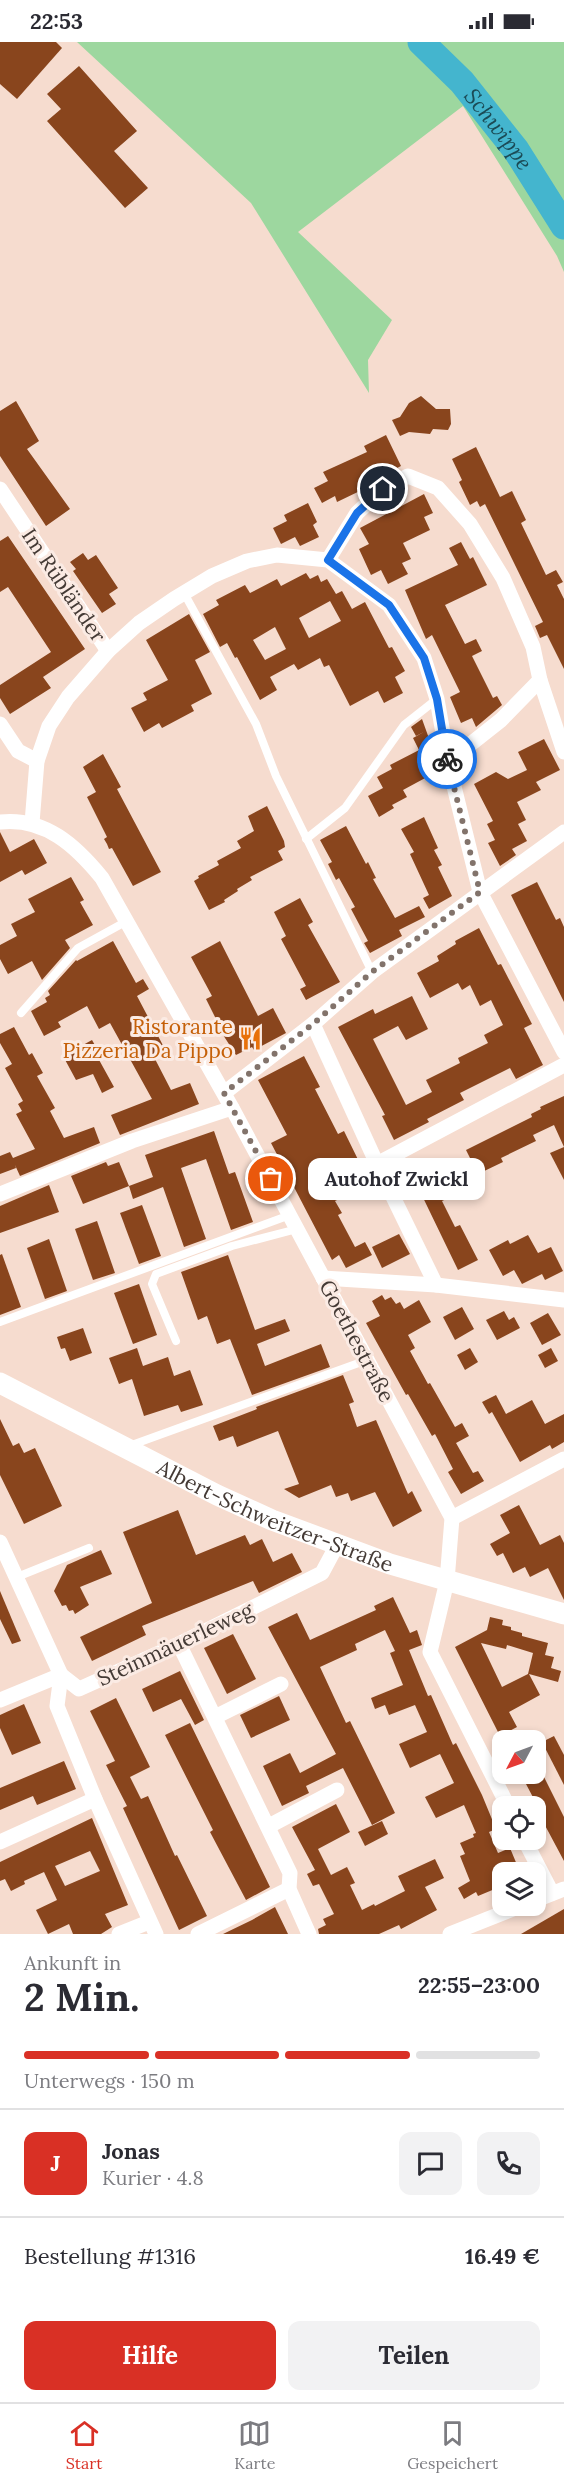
<!DOCTYPE html>
<html lang="de">
<head>
<meta charset="utf-8">
<style>
  :root { --surface:#fff; --page:#f2f2f3; --text:#2b2b33; --muted:#7c7c81; --line:#e1e1e2; --accent:#d93025 }
  body { margin:0; font-family:Lora,serif; background:var(--page); color:var(--text); height:100vh; display:flex; flex-direction:column; font-size:22px; white-space:nowrap }
  * { box-sizing:border-box; margin:0 }
  p { font-size:20px; color:var(--muted) }
  .icon { flex:none; width:33px; height:33px; fill:none; stroke:currentColor; stroke-width:2; stroke-linecap:round; stroke-linejoin:round }
  .map { position:relative; height:1892px; overflow:hidden }
  .details { display:flex; flex-direction:column; background:var(--surface); flex:1 }
  .details>* { flex:none }
  .needle { width:39px; rotate:229deg }
  .controls { position:absolute; left:492px; top:1688px; display:grid; gap:12px }
  .controls a { display:grid; place-items:center; width:54px; height:54px; border-radius:12px; background:var(--surface); box-shadow:0 3px 9px #0003; font-size:30px }
  .pin { position:absolute; display:grid; place-items:center; width:51px; height:51px; color:#fff; margin:-26px; border:3px solid #fff; border-radius:50%; box-shadow:0 2px 6px #0007 }
  .courier { position:absolute; display:grid; place-items:center; width:60px; height:60px; margin:-30px; border:4px solid #1a73e8; border-radius:50%; background:#fff; color:#222; box-shadow:0 2px 8px #0007 }
  .bubble { position:absolute; height:42px; border-radius:12px; background:var(--surface); box-shadow:0 3px 9px #0003; font-size:20px; font-weight:700; line-height:42px; text-align:center }
  .head em { font-style:normal; font-weight:700 }
  .head div { display:flex; flex-direction:column-reverse }
  .head { display:flex; align-items:center; justify-content:space-between; height:102px; padding:0 24px }
  h1 { font-size:39px; font-weight:700; line-height:45px }
  .bar { display:grid; grid-template-columns:repeat(4,1fr); gap:9px 6px; align-content:center; height:72px; padding:0 24px }
  .bar i { height:8px; border-radius:4px; background:var(--line) }
  .bar .current { background:var(--accent) }
  .bar p { grid-column:span 4 }
  .line { display:flex; align-items:center; gap:15px; padding:0 24px; border-top:2px solid var(--line) }
  .line div { flex:1 }
  .round { display:grid; place-items:center; flex:none; width:63px; height:63px; border-radius:12px; background:var(--page) }
  .primary-button { display:flex; gap:12px; margin-top:auto; padding:12px 24px }
  .primary-button a { flex:1; height:69px; border-radius:12px; background:var(--accent); color:#fff; font-size:24px; font-weight:700; line-height:69px; text-align:center }
  .primary-button a+a { background:var(--page); color:var(--text) }
  .status { display:flex; justify-content:space-between; align-items:center; height:42px; padding:0 30px; background:var(--surface); direction:ltr }
  .status svg { height:16px; fill:currentColor }
  .tabs { display:flex; justify-content:space-around; align-items:center; height:84px; border-top:2px solid var(--line); background:var(--surface); font-size:16px; color:var(--muted) }
  .tabs a { display:grid; justify-items:center; gap:3px }
  .tabs .current { color:var(--accent) }
  .map>svg:first-child { display:block }
  .green { fill:#9dd79f }
  .lines { fill:none; stroke-linecap:round; stroke-linejoin:round }
  .river { stroke:#44b5ce; stroke-width:27 }
  .building { fill:#89451d; fill-rule:evenodd }
  .lane { stroke:#fff; stroke-width:8 }
  .street { stroke:#fff; stroke-width:15 }
  .secondary { stroke:#fff; stroke-width:21 }
  .done { stroke:#82736b; stroke-width:6; stroke-dasharray:0 10.8 }
  .route { stroke:#1a73e8; stroke-width:8 }
  .labels { text-anchor:middle; dominant-baseline:central; stroke-width:6; stroke-linejoin:round; paint-order:stroke }
  .street-label { font-size:21px; fill:#443a35; stroke:#fbebe4 }
  .food-label { font-size:21px; fill:#c56008; stroke:#fbebe4; text-anchor:end }
  .water-label { font-size:22px; font-style:italic; fill:#1b4b56; stroke:#fbebe4 }
</style>
</head>
<body>
<div class="status"><b>22:53</b><svg viewBox="0 0 49 12"><path d="M0 12V9h3v3zM5 12V6h3v6zM10 12V3h3v9zM15 12V0h3v12zM26 1h20v11H26zM47 4h2v5h-2z"/></svg></div>
<div class="map">
<svg width="564" height="1892" viewBox="0 0 564 1892">
  <rect width="100%" height="100%" fill="#f6dccf"/>
  <path class="green" d="M77,0H564V230L557,214L463,64L298,190L392,278L368,318L369,351L251,161Z"/>
  <g class="lines">
    <path class="river" id="s1" d="M421,0L462,40L516,108L564,184"/>
  </g>
  <g class="building">
    <path d="M0,0H56L62,6L17,57L0,42Z"/>
    <path d="M79,24L137,89L114,109L148,146L125,166L47,79L61,67L47,52Z"/>
    <path d="M421,354L436,367H450L451,382L448,388L433,387L430,392L409,390L400,394L392,378L400,375L409,361Z"/>
    <path d="M16,359L39,399L27,407L70,467L46,484L0,414V369Z"/>
    <path d="M386,393L401,424L362,444L364,447L337,460L335,454L322,461L314,446L328,439L323,430L367,410L364,404Z"/>
    <path d="M476,405L500,455L512,449L526,478L521,481L546,533L556,528L563,540L557,543L564,557V627L547,593L540,596L535,584L543,580L485,462L480,465L477,459L470,463L459,440L462,438L452,417Z"/>
    <path d="M424,452L433,471L424,475L430,488L403,501L411,517L402,521L408,532L388,542L381,528L371,533L359,507L369,502L360,486Z"/>
    <path d="M308,461L317,480L313,483L319,495L300,504L295,495L281,502L273,486L287,479L284,473Z"/>
    <path d="M8,494L85,607L43,635L51,646L10,672L0,656V643L51,610L8,545L0,550V499Z"/>
    <path d="M461,500L470,517L473,515L487,543L445,563L465,602L476,597L482,609L472,614L493,656L497,654L502,663L476,685L472,676L461,681L450,655L460,650L432,593L426,597L405,548L458,523L449,506Z"/>
    <path d="M83,511L88,518L96,513L118,546L109,552L116,562L102,571L73,529L76,527L70,520Z"/>
    <path d="M306,531L310,537L318,533L321,540L327,537L336,552L342,549L352,567L365,560L389,606L392,605L405,629L395,635L403,651L384,661L378,649L350,664L329,623L324,625L320,616L298,628L294,622L270,635L277,648L260,658L237,615L235,616L227,601L220,605L203,572L219,563L216,558L245,543L250,551L277,537L281,544ZM330,559L341,579L309,596L299,576ZM275,585L286,607L265,618L253,598Z"/>
    <path d="M189,572L210,610L195,618L212,652L191,663L194,669L162,686L159,681L144,690L131,666L147,658L143,651L168,638L146,598Z"/>
    <path d="M422,677L431,702L428,703L440,728L403,748L407,755L392,763L394,766L379,775L368,754L383,746L377,735L392,727L390,723L425,705L419,708L413,696L424,690L416,694L411,685Z"/>
    <path d="M544,697L560,728L536,740L541,748L517,760L526,778L518,782L527,799L512,807L516,813L500,824L488,801L495,798L487,782L493,779L474,742L496,730L508,737L527,728L518,710Z"/>
    <path d="M103,712L121,745L117,747L161,830L133,844L112,806L109,807L107,802L104,797L107,795L87,755L96,750L83,725Z"/>
    <path d="M267,764L284,799L285,805L278,809L283,818L250,835L252,838L237,847L238,849L224,858L225,860L209,868L194,839L199,836L198,834L219,823L217,819L241,806L237,799L254,789L248,774Z"/>
    <path d="M424,775L438,806L434,808L442,823L438,825L452,854L429,867L423,856L429,853L410,812L414,810L401,787Z"/>
    <path d="M346,784L366,822L368,820L376,836L373,837L395,876L419,864L425,875L399,888L402,894L370,911L364,901L368,899L351,867L355,865L339,836L336,838L328,822L332,820L320,798Z"/>
    <path d="M0,790L10,810L34,797L47,821L25,833L22,828L0,840Z"/>
    <path d="M71,835L84,858L80,860L93,883L65,898L70,906L42,938L32,919L8,932L0,917V903L17,894L11,882L35,870L28,857Z"/>
    <path d="M537,840L556,878L560,876L564,885V960L511,853Z"/>
    <path d="M300,856L313,880L308,883L340,940L306,958L300,947L306,944L281,897L286,894L274,870Z"/>
    <path d="M479,886L498,923L501,922L532,982L524,986L543,1023L516,1037L510,1026L460,1051L464,1058L427,1077L429,1080L394,1098L382,1074L385,1073L338,985L373,967L375,972L412,954L428,987L406,998L398,984L373,997L406,1063L432,1050L426,1038L460,1021L458,1016L488,1001L484,993L503,983L491,958L480,964L470,943L462,948L458,941L430,956L417,931L439,919L437,914L456,902L455,899Z"/>
    <path d="M113,899L136,941L143,937L149,947L137,954L167,1011L155,1017L171,1048L190,1041L199,1062L120,1093L111,1073L152,1057L110,981L99,987L87,964L58,980L61,985L44,994L31,969L47,960L45,956L50,953L48,949L76,918L77,919Z"/>
    <path d="M220,899L258,974L273,966L286,991L254,1008L252,1005L236,1013L216,982L218,981L206,957L212,954L191,915Z"/>
    <path d="M14,985L29,1013L32,1011L43,1031L37,1034L55,1066L50,1069L64,1096L94,1085L100,1101L20,1134L15,1123L16,1126L0,1132V1114L10,1110L13,1116L35,1107L16,1072L22,1069L18,1062L23,1059L5,1026L12,1022L0,1001V992Z"/>
    <path d="M92,998L101,1014L98,1016L114,1045L102,1051L93,1032L76,1038L63,1014Z"/>
    <path d="M304,1014L320,1045L315,1047L338,1092L344,1089L370,1142L335,1159L342,1171L338,1173L355,1205L365,1200L372,1213L346,1226L339,1213L332,1218L271,1101L287,1093L258,1038Z"/>
    <path d="M564,1054V1105L554,1083L533,1093L536,1099L501,1116L503,1120L478,1132L466,1108L532,1075L531,1072L541,1067L540,1065Z"/>
    <path d="M214,1089L229,1132L235,1130L253,1180L231,1188L206,1117L181,1126L206,1197L184,1205L163,1145L133,1157L129,1144L153,1135L145,1113Z"/>
    <path d="M564,1105V1138L550,1111Z"/>
    <path d="M106,1120L108,1124L119,1120L129,1144L83,1162L71,1134Z"/>
    <path d="M438,1124L453,1154L442,1159L455,1185L460,1183L478,1218L458,1228L414,1137Z"/>
    <path d="M49,1143L59,1170L0,1191V1164Z"/>
    <path d="M142,1163L161,1214L139,1222L120,1171Z"/>
    <path d="M97,1179L115,1231L93,1238L75,1187Z"/>
    <path d="M399,1192L410,1212L382,1226L372,1205Z"/>
    <path d="M528,1193L538,1211L551,1205L563,1229L545,1238L542,1232L522,1242L514,1228L503,1234L489,1208L508,1198L510,1202Z"/>
    <path d="M49,1197L67,1249L45,1257L27,1206Z"/>
    <path d="M2,1212L21,1265L0,1273V1213Z"/>
    <path d="M228,1213L255,1288L285,1277L290,1289L257,1302L265,1324L321,1302L330,1325L252,1353L230,1297L217,1302L207,1274L198,1278L181,1230Z"/>
    <path d="M139,1242L157,1293L133,1302L114,1251Z"/>
    <path d="M382,1253L385,1258L391,1255L396,1262L400,1260L404,1267L419,1258L431,1280L408,1293L415,1306L410,1309L428,1342L430,1341L455,1385L462,1381L469,1394L456,1401L473,1431L478,1429L484,1439L461,1452L448,1430L453,1427L435,1392L432,1394L408,1352L406,1353L366,1281L380,1274L372,1259Z"/>
    <path d="M462,1265L474,1287L455,1298L443,1275Z"/>
    <path d="M504,1269L509,1278L514,1275L520,1286L497,1298L486,1278Z"/>
    <path d="M548,1271L561,1293L542,1303L530,1281Z"/>
    <path d="M83,1286L92,1311L70,1319L65,1306L61,1307L57,1295Z"/>
    <path d="M137,1306L143,1324L168,1315L174,1334L190,1328L203,1363L181,1370L178,1363L144,1374L132,1337L119,1342L109,1316Z"/>
    <path d="M470,1306L478,1320L465,1328L457,1313Z"/>
    <path d="M551,1306L558,1319L545,1326L538,1313Z"/>
    <path d="M343,1333L354,1360L349,1362L357,1385L376,1378L408,1452L412,1449L422,1469L393,1485L375,1450L351,1459L348,1451L336,1455L331,1443L299,1456L284,1447L299,1442L278,1389L237,1405L233,1394L219,1399L213,1384L257,1367L256,1365Z"/>
    <path d="M496,1353L506,1372L532,1358L545,1382L564,1372V1400L552,1407L550,1403L520,1420L492,1370L489,1372L482,1360Z"/>
    <path d="M0,1377L13,1404L19,1401L24,1411L35,1406L62,1464L24,1482L0,1433Z"/>
    <path d="M519,1463L540,1503L560,1493L564,1501V1558L548,1526L530,1535L525,1525L513,1531L503,1511L497,1514L490,1502L510,1491L500,1473Z"/>
    <path d="M178,1468L196,1513L245,1493L250,1503L262,1497L273,1520L292,1511L302,1530L259,1551L253,1539L142,1584L146,1593L92,1619L80,1595L152,1561L123,1490Z"/>
    <path d="M101,1508L112,1532L80,1545L89,1563L75,1572L73,1568L69,1569L66,1563L62,1564L54,1549L67,1523Z"/>
    <path d="M0,1549L21,1599L12,1602L0,1577Z"/>
    <path d="M393,1555L410,1591L417,1588L422,1603L409,1608L428,1654L431,1653L453,1703L456,1701L482,1753L496,1787L489,1790L498,1811L510,1806L520,1830H502V1844L478,1854L476,1850L464,1857L458,1846L470,1839L460,1814L465,1812L460,1801L474,1795L473,1792L476,1791L464,1763L436,1776L425,1755L454,1741L440,1712L410,1726L399,1702L427,1690L415,1663L389,1673L385,1663L375,1667L371,1656L403,1643L390,1611L395,1609L385,1588L355,1602L357,1608L320,1625L346,1681L350,1679L395,1771L372,1783L343,1726L306,1744L309,1751L282,1764L263,1724L290,1711L300,1731L336,1712L268,1585L297,1571L310,1598L376,1568L374,1564Z"/>
    <path d="M490,1575L503,1578L502,1583L511,1585V1588L522,1591V1594L548,1601L545,1613L554,1615L551,1626L561,1629L558,1640L529,1632L540,1653L509,1670L517,1685L500,1694L455,1605L487,1588ZM481,1601L506,1607L507,1603L533,1611L528,1632L502,1645Z"/>
    <path d="M233,1592L256,1637L227,1652L204,1606Z"/>
    <path d="M180,1629L204,1678L195,1683L181,1657L153,1670L142,1647Z"/>
    <path d="M279,1654L290,1678L251,1696L240,1673Z"/>
    <path d="M116,1656L150,1725L130,1735L141,1757L148,1754L175,1814L177,1813L207,1874L179,1888L123,1766L127,1764L106,1723L115,1719L90,1669Z"/>
    <path d="M24,1662L41,1701L12,1713L0,1686V1673Z"/>
    <path d="M190,1681L270,1845L246,1858L210,1790L213,1788L165,1693Z"/>
    <path d="M554,1694L564,1713V1743L542,1700Z"/>
    <path d="M64,1719L76,1747L37,1763L33,1754L0,1768V1746Z"/>
    <path d="M543,1733L564,1775V1819L540,1774L536,1776V1761L526,1742Z"/>
    <path d="M336,1762L350,1790L318,1807L331,1833L347,1825L355,1841L350,1843L362,1868L374,1862L375,1864L405,1849L398,1834L435,1817L444,1836L425,1845L437,1868L401,1887L399,1883L379,1892H319L318,1887L326,1883L323,1877L334,1872L319,1842L313,1844L307,1832L315,1828L292,1785Z"/>
    <path d="M92,1776L128,1863L105,1872L112,1885L101,1892H73L69,1882L48,1892L36,1868L57,1858L44,1830L24,1839L25,1842L11,1849L5,1837L0,1839V1820ZM90,1809L100,1829L65,1844L55,1824Z"/>
    <path d="M382,1779L388,1792L365,1804L358,1790Z"/>
    <path d="M275,1865L288,1892H223L252,1878Z"/>
    <path d="M564,1867V1892H521Z"/>
  </g>
  <g class="lines">
    <g class="lane">
      <path d="M184,551L256,682L276,734L372,930"/>
      <path d="M306,797L345,766L404,683L437,657"/>
      <path d="M21,971L78,906L127,879"/>
      <path d="M0,1280L290,1173"/>
      <path d="M176,1299L152,1242L156,1232L232,1204L297,1187"/>
      <path d="M129,1404L367,1318"/>
      <path d="M17,1535L89,1506"/>
    </g>
    <g class="street">
      <path d="M0,447L108,609"/>
      <path d="M328,518L357,471L383,447L408,434L438,446L470,482L503,536L533,605L540,638L501,678L448,720"/>
      <path d="M540,638L564,710"/>
      <path d="M0,682L18,709L37,719"/>
      <path d="M0,780C45,775 76,804 102,836L232,1066L452,1476L447,1539L430,1610L508,1764"/>
      <path d="M32,781L37,719L49,684L68,655L108,609L139,581L174,557L212,534L247,519L277,513L328,518L389,563L424,616L437,657L448,720L480,850L564,1010"/>
      <path d="M313,982L377,1122L436,1243"/>
      <path d="M224,1051L313,982L372,930L564,790"/>
      <path d="M377,1122L564,1023"/>
      <path d="M0,1152L132,1099L232,1066"/>
      <path d="M323,1236L436,1243L564,1258"/>
      <path d="M452,1476L564,1417"/>
      <path d="M0,1500L61,1633L57,1664L95,1757L156,1892"/>
      <path d="M179,1602L290,1831L289,1847L309,1892"/>
      <path d="M0,1658L61,1633L79,1647L179,1602L322,1531L337,1503"/>
      <path d="M215,1675L281,1642"/>
      <path d="M269,1784L337,1748"/>
      <path d="M524,1797L552,1851"/>
      <path d="M0,1800L95,1757"/>
      <path d="M536,1858L564,1847"/>
      <path d="M119,1892L149,1880"/>
      <path d="M198,1892L289,1847"/>
      <path d="M450,1892L523,1863"/>
    </g>
    <path class="secondary" id="s2" d="M0,1341L217,1453L272,1478L390,1522L564,1572"/>
  </g>
  <g class="lines">
    <path class="done" d="M271,1137L224,1051L313,982L372,930L480,850L447,717"/>
    <path class="route" d="M383,447L357,471L328,518L389,563L424,616L437,657L447,717"/>
  </g>
  <defs>
    <symbol id="restaurant-bare" viewBox="-9 -9 18 18"><path d="M-5-6h1v4h1v-4h1v4h1v-4h1v5L-1.5 .5V6h-2V.5L-5-1ZM5-6V6H3V1.5H1.5Q1.5-4 5-6Z" fill="#e8710a" stroke="#fbebe4" stroke-width="2.5" paint-order="stroke"/></symbol>
  </defs>
  <g fill-rule="evenodd">
    <use href="#restaurant-bare" x="234" y="980" width="33" height="33"/>
  </g>
  <g class="labels">
    <g class="street-label">
      <text transform="translate(64 543) rotate(56)">Im Rübländer</text>
      <text transform="translate(357 1299) rotate(62)">Goethestraße</text>
      <text stroke="none"><textPath href="#s2" startOffset="306">Albert-Schweitzer-Straße</textPath></text>
      <text transform="translate(175 1602) rotate(-25)">Steinmäuerleweg</text>
    </g>
    <g class="food-label">
      <text x="233" y="984">Ristorante<tspan x="233" dy="24">Pizzeria Da Pippo</tspan></text>
    </g>
    <g class="water-label">
      <text stroke="none"><textPath href="#s1" startOffset="117">Schwippe</textPath></text>
    </g>
  </g>
</svg>
<div class="controls">
<a><svg class="needle" viewBox="-14 -14 28 28"><path d="M0-13l5 13h-10z" fill="#e53935"/><path d="M0 13l5-13h-10z" fill="#7c7c81"/></svg></a>
<a><svg class="icon" aria-label="locate" viewBox="0 0 24 24"><circle cx="12" cy="12" r="6"/><path d="M12 2v4M12 18v4M2 12h4M18 12h4"/></svg></a>
<a><svg class="icon" aria-label="layers" viewBox="0 0 24 24"><path d="M12 4l9 5-9 5-9-5zM3 14l9 5 9-5"/></svg></a>
</div>
<div class="pin" style="left:271px;top:1137px;background:#ea580c"><svg class="icon" aria-label="bag" viewBox="0 0 24 24"><path d="M5 8h14l-1 12H6zM9 8a3 3 0 0 1 6 0"/></svg></div>
<div class="pin" style="left:383px;top:447px;background:#1f2937"><svg class="icon" aria-label="home" viewBox="0 0 24 24"><path d="M3 11l9-7 9 7M6 9v11h12V9"/></svg></div>
<div class="courier" style="left:447px;top:717px"><svg class="icon" aria-label="bike" viewBox="0 0 24 24"><circle cx="6" cy="16" r="4"/><circle cx="18" cy="16" r="4"/><path d="M6 16l4-8h5l3 8M10 8l3 8H6M13 5h3"/></svg></div>
<div class="bubble" style="left:308px;top:1116px;width:177px">Autohof Zwickl</div>
</div>
<section class="details">
<div class="head"><div><h1>2 Min.</h1><p>Ankunft in</p></div><em>22:55–23:00</em></div>
<div class="bar"><i class="current"></i><i class="current"></i><i class="current"></i><i></i><p>Unterwegs · 150 m</p></div>
<div class="line" style="height:108px"><b class="round" style="background:var(--accent);color:#fff">J</b><div><b>Jonas</b><p>Kurier · 4.8</p></div><a class="round"><svg class="icon" aria-label="chat" viewBox="0 0 24 24"><path d="M4 5h16v11H9l-5 4z"/></svg></a><a class="round"><svg class="icon" aria-label="phone" viewBox="0 0 24 24"><path d="M5 4h4l2 5-3 2q2 4 5 5l2-3 5 2v4C11 20 4 13 5 4z"/></svg></a></div>
<div class="line" style="height:78px"><div>Bestellung #1316</div><b>16.49 €</b></div>
<div class="primary-button"><a>Hilfe</a><a>Teilen</a></div>
</section>
<nav class="tabs">
<a class="current"><svg class="icon" aria-label="home" viewBox="0 0 24 24"><path d="M3 11l9-7 9 7M6 9v11h12V9"/></svg>Start</a>
<a><svg class="icon" aria-label="map" viewBox="0 0 24 24"><path d="M3 6l6-2 6 2 6-2v14l-6 2-6-2-6 2zM9 4v14M15 6v14"/></svg>Karte</a>
<a><svg class="icon" aria-label="saved" viewBox="0 0 24 24"><path d="M7 4h10v16l-5-4-5 4z"/></svg>Gespeichert</a>
</nav>
</body>
</html>
